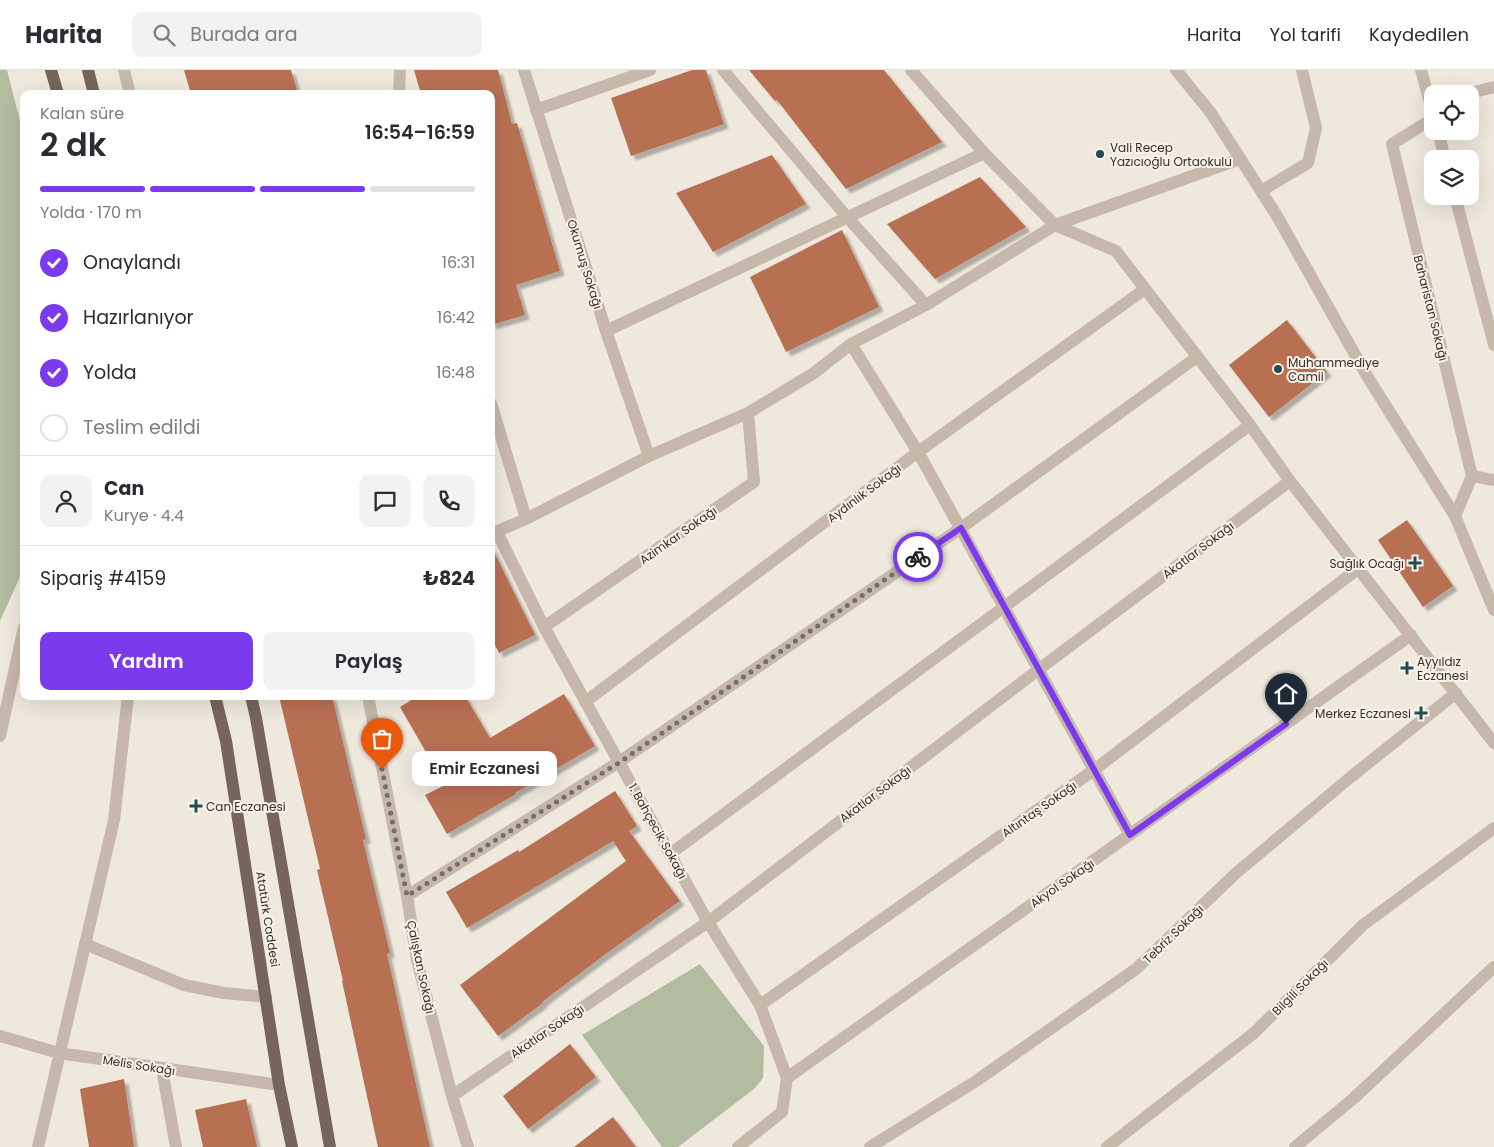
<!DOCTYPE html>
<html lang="tr">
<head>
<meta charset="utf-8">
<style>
  :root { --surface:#fff; --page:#f2f2f3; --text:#2b2b33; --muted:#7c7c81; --line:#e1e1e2; --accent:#7c3aed }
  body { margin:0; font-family:Poppins,sans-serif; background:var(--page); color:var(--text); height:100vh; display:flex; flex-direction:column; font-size:19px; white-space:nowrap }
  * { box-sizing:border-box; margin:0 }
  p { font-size:16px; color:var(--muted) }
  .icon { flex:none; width:28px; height:28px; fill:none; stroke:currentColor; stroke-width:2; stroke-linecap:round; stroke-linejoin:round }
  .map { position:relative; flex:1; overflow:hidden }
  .side { position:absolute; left:20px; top:20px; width:475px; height:610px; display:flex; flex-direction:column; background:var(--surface); border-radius:10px; box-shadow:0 5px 20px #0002 }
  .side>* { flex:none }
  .buttons { position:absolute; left:1424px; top:15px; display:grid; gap:10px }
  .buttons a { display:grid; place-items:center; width:55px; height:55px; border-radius:10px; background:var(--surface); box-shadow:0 5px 20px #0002; font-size:25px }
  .pin { position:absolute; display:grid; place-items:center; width:42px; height:42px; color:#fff; margin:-51px -21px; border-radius:50% 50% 50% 0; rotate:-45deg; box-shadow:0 0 5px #0007 }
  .pin .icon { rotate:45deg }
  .courier { position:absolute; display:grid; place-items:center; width:50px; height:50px; margin:-25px; border:4px solid #7c3aed; border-radius:50%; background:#fff; color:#222; box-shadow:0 1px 6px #0007 }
  .bubble { position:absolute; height:35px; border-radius:10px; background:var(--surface); box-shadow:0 5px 20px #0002; font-size:16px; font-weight:600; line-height:35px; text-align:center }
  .head em { font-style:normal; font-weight:600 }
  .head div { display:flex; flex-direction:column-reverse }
  .head { display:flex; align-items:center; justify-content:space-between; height:85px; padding:0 20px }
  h1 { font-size:32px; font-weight:600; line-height:38px }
  .bar { display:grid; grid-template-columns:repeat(4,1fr); gap:8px 5px; align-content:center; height:60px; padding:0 20px }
  .bar i { height:6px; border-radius:4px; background:var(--line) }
  .bar .active { background:var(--accent) }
  .bar p { grid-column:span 4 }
  .line { display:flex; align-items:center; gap:12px; padding:0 20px; border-top:1px solid var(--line) }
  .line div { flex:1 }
  .round { display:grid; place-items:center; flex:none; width:52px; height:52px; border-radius:10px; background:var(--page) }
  ol { padding:0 20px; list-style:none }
  li { display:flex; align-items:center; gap:15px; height:55px }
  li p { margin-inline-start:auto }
  li .icon { padding:5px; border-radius:50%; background:var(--accent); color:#fff; stroke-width:4 }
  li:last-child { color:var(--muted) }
  li i { width:28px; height:28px; border:2px solid var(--line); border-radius:50% }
  .action { display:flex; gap:10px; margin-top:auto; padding:10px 20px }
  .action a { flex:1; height:58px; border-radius:10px; background:var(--accent); color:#fff; font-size:20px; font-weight:600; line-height:58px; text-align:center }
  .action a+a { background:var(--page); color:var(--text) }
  header { display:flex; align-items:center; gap:30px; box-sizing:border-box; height:70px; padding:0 25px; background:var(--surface); border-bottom:1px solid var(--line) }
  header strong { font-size:24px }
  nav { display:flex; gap:28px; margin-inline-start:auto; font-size:18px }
  .search { width:350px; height:45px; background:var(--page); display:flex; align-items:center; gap:12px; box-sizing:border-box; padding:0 18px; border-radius:10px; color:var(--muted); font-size:19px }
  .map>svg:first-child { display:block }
  .green { fill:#b2bd9f }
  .building { fill:#b86f52; filter:url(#shadow) }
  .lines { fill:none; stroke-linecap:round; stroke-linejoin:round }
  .minor { stroke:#c6b8ab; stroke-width:12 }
  .major { stroke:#75655c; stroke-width:12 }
  .done { stroke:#766e68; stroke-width:5; stroke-dasharray:0 9 }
  .route { stroke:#7c3aed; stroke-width:6 }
  .poi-dot { fill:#234d52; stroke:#f8f2e9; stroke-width:2 }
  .labels { text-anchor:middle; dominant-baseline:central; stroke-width:4; stroke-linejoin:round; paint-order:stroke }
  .poi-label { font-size:12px; fill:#352d29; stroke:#f8f2e9; text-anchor:start }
  .street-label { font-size:12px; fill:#352d29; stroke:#f8f2e9 }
</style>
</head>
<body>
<header>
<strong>Harita</strong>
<div class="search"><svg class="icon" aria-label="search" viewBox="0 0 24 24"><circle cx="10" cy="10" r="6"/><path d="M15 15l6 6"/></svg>Burada ara</div>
<nav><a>Harita</a><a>Yol tarifi</a><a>Kaydedilen</a></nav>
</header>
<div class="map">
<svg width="1494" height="1077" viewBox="0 0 1494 1077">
  <defs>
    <filter id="shadow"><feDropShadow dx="4.5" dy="4.5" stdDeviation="1" flood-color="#0004"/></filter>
  </defs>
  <rect width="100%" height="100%" fill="#efe8dd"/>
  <g class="green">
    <path d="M0,0H7L24,67V498L0,551Z"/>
    <path d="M700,894L764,976L763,1008L754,1019L678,1077H662L582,965Z"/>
  </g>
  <g class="building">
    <path d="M184,0H291L298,24H191Z"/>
    <path d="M414,0H498L512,54L517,53L560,201L516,215L525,245L491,255V24H421Z"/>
    <path d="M692,0H706L724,54L631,86L611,28Z"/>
    <path d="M749,0H884L942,72L846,119L777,30L775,31Z"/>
    <path d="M772,85L806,134L713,182L676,123Z"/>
    <path d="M980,107L1026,157L935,209L887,154Z"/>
    <path d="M842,160L879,237L786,282L750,207Z"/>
    <path d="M1287,250L1327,302L1269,347L1229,295Z"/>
    <path d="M1407,450L1453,516L1423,537L1378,470Z"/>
    <path d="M491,476L535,565L499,583L491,567Z"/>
    <path d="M564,624L595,676L515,723L516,724L447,764L425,725L445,715L400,637L418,626H465L490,668Z"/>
    <path d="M279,626H332L366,769L363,770L390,883L387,884L430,1077H378L342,911H343L317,800L320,799Z"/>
    <path d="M615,721L637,756L629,761L680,831L607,883L542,932L543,933L498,966L460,915L626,791L613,771L467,858L446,822L518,780L519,782Z"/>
    <path d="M570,974L596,1007L528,1059L503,1026Z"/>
    <path d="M124,1009L134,1077H89L80,1019Z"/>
    <path d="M246,1029L257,1077H203L195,1040Z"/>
    <path d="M613,1047L636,1077H574Z"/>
  </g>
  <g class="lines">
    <g class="minor">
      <path d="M124,0L130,24"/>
      <path d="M524,0L606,261L649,386"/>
      <path d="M723,0L847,147L926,235"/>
      <path d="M911,0L984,83L1055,155L1240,89"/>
      <path d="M1176,0L1211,43L1277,146L1367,306L1455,446L1494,540"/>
      <path d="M1421,0L1432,40"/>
      <path d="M399,24L400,0"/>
      <path d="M1466,24L1494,17"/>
      <path d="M536,40L650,0"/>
      <path d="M1432,49L1392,74L1472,406L1455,446"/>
      <path d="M1438,61L1445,89"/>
      <path d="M1261,121L1308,93L1316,58L1302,0"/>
      <path d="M1455,126L1494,275"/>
      <path d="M606,261L984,83"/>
      <path d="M851,274L918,382L1130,765"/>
      <path d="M491,333L526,449"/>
      <path d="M1472,406L1494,410"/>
      <path d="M497,462L544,557L670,784L708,852L760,935L787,1008"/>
      <path d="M491,464L526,449L649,386L748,343L814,303L851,274L926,235L1055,155L1116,181L1250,355L1290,411L1494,673"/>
      <path d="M544,557L754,412L748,343"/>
      <path d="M368,626L407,826L417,890L452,1026L468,1077"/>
      <path d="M585,632L918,382L1145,219"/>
      <path d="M0,666L24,557"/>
      <path d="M670,784L1250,355"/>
      <path d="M407,826L619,692L961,458L1197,287"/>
      <path d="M85,874L184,915L224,923L266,927"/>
      <path d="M760,935L1094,700L1359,498"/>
      <path d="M0,966L59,983L279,1015"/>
      <path d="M162,999L176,1077"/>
      <path d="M452,1026L708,852L1038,600L1290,411"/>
      <path d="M38,1077L114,750L128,626"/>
      <path d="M738,1077L782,1042L787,1008L1411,565"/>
      <path d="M870,1077L976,1011L1136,899L1235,804L1352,706L1456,623"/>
      <path d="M1107,1077L1254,963L1363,855L1494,758"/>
      <path d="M1295,1077L1354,1028L1494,897"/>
    </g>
    <g class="major">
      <path d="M51,0L58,24"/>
      <path d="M88,0L94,24"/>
      <path d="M215,626L226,671L279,1015L292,1077"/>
      <path d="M251,626L256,648L330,1077"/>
    </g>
  </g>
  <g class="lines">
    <path class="done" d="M382,699L407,826L620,692L918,487"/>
    <path class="route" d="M918,487L961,458L1130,765L1286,654"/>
  </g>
  <g class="poi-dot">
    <circle cx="1100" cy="84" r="5"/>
    <circle cx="1278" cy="299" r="5"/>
    <path d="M1412.5 485.5h5v5h5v5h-5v5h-5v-5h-5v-5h5z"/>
    <path d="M1404.5 590.5h5v5h5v5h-5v5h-5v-5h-5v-5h5z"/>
    <path d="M1418.5 635.5h5v5h5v5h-5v5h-5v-5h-5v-5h5z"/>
    <path d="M193.5 728.5h5v5h5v5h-5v5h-5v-5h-5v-5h5z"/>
  </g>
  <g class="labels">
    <g class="poi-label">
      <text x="1110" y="77">Vali Recep<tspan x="1110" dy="14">Yazıcıoğlu Ortaokulu</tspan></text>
      <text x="1288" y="292">Muhammediye<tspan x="1288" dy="14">Camii</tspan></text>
      <text x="1404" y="493" text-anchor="end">Sağlık Ocağı</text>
      <text x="1417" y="591">Ayyıldız<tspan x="1417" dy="14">Eczanesi</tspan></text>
      <text x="1411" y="643" text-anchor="end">Merkez Eczanesi</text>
      <text x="206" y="736">Can Eczanesi</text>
    </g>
    <g class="street-label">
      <text transform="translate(585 194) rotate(73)">Okumuş Sokağı</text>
      <text transform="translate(1431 238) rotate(76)">Baharistan Sokağı</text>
      <text transform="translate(864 423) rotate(-37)">Aydınlık Sokağı</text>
      <text transform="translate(678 465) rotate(-35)">Azimkar Sokağı</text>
      <text transform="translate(1198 480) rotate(-37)">Akatlar Sokağı</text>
      <text transform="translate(875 724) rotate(-37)">Akatlar Sokağı</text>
      <text transform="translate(1039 739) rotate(-35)">Altıntaş Sokağı</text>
      <text transform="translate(658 761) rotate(61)">1. Bahçecik Sokağı</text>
      <text transform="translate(1062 813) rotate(-35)">Akyol Sokağı</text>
      <text transform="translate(268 849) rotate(81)">Atatürk Caddesi</text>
      <text transform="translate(1173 864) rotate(-44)">Tebriz Sokağı</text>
      <text transform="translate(421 897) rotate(78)">Çalışkan Sokağı</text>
      <text transform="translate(1300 917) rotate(-45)">Bilgili Sokağı</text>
      <text transform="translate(547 961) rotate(-34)">Akatlar Sokağı</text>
      <text transform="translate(139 995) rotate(9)">Melis Sokağı</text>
    </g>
  </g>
</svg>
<div class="buttons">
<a><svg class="icon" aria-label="locate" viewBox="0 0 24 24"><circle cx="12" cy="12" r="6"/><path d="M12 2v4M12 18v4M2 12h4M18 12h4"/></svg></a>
<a><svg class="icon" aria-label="layers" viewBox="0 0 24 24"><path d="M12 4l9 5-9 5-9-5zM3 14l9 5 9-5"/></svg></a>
</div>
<div class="pin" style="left:382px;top:699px;background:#ea580c"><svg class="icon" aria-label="bag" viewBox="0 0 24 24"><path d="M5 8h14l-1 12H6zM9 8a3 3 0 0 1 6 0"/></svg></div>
<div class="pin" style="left:1286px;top:654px;background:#1f2937"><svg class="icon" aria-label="home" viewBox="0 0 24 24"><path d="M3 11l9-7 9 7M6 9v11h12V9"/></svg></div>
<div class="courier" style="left:918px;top:487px"><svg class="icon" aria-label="bike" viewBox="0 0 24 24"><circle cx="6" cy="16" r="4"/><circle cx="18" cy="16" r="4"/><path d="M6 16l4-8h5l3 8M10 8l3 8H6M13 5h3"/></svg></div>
<div class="bubble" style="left:412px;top:681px;width:145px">Emir Eczanesi</div>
<section class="side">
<div class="head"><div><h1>2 dk</h1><p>Kalan süre</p></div><em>16:54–16:59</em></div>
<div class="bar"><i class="active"></i><i class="active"></i><i class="active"></i><i></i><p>Yolda · 170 m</p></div>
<ol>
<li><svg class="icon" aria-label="check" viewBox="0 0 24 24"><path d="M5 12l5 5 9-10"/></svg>Onaylandı<p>16:31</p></li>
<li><svg class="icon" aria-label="check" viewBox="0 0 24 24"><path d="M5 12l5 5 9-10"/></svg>Hazırlanıyor<p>16:42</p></li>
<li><svg class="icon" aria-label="check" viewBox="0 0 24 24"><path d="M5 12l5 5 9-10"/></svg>Yolda<p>16:48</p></li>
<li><i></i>Teslim edildi</li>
</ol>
<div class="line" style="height:90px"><a class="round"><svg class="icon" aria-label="person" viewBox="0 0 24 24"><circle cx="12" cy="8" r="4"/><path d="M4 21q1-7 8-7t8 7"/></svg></a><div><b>Can</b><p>Kurye · 4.4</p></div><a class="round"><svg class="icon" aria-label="chat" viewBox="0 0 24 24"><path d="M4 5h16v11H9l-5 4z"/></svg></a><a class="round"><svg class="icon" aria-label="phone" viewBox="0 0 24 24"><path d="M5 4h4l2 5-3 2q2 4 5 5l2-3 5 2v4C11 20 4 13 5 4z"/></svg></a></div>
<div class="line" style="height:65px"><div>Sipariş #4159</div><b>₺824</b></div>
<div class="action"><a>Yardım</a><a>Paylaş</a></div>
</section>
</div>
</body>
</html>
